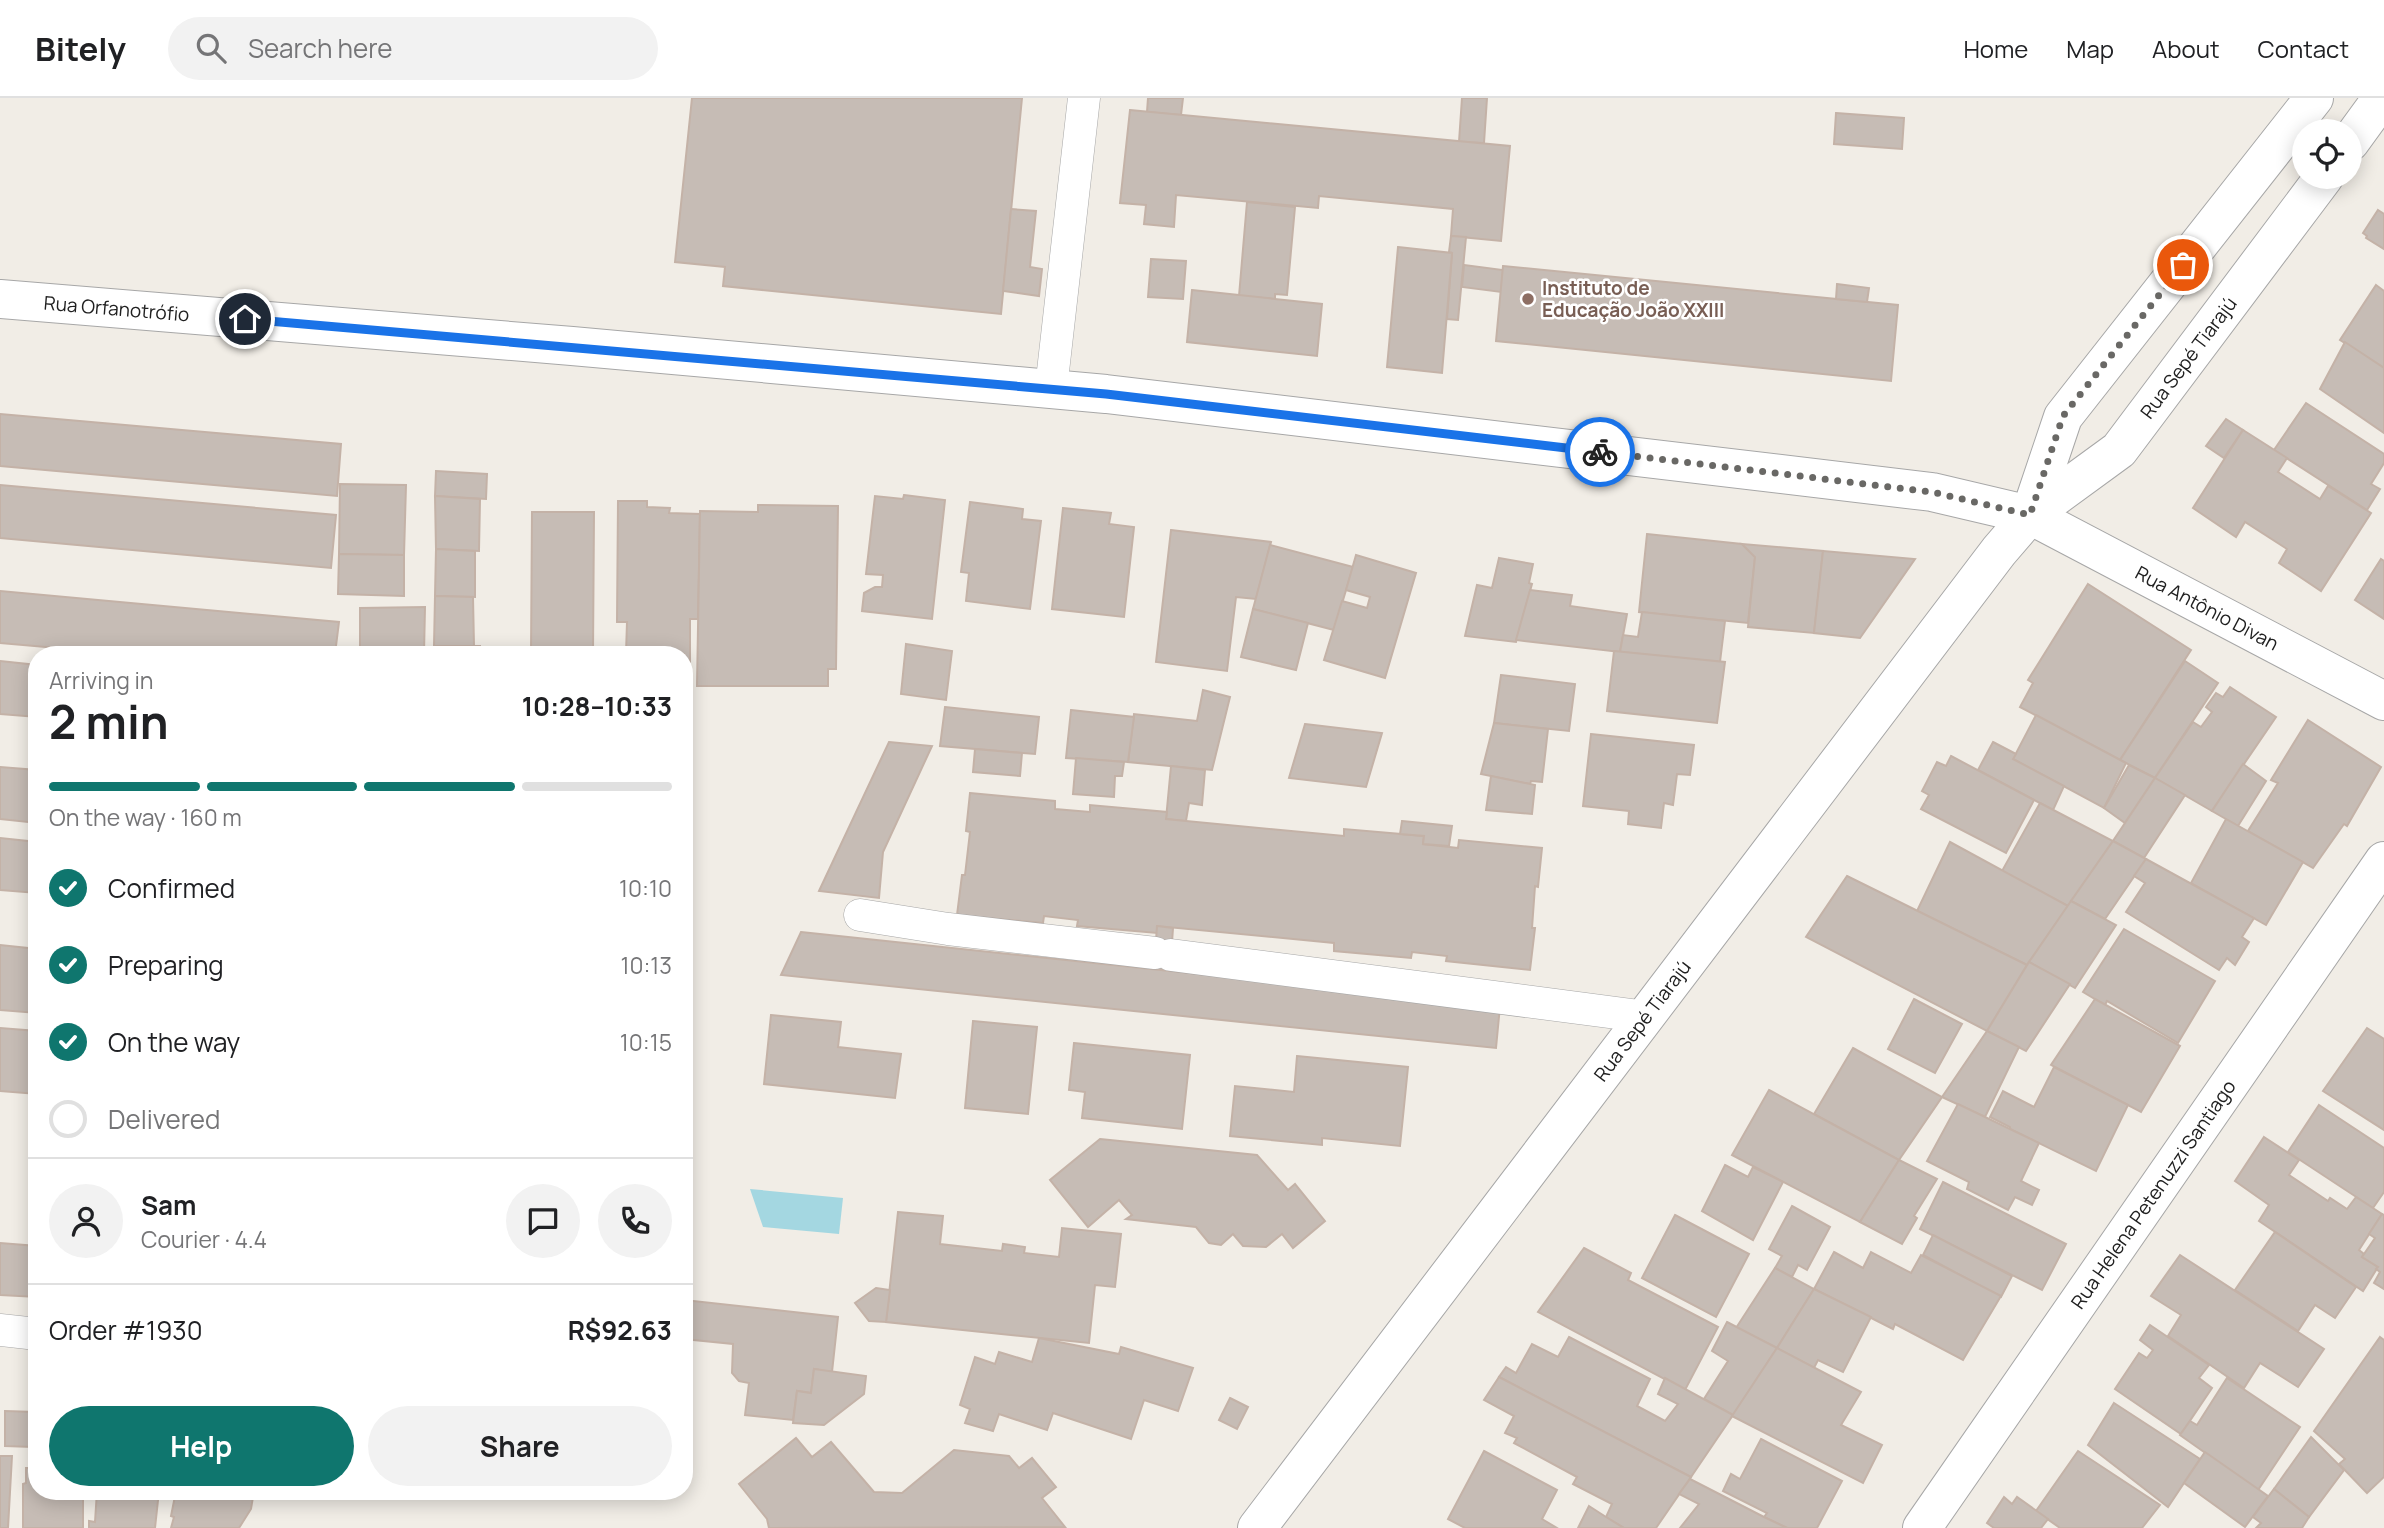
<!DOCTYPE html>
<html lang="en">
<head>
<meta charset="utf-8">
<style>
  :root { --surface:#fff; --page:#f2f2f2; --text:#202124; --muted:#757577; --line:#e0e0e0; --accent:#0f766e }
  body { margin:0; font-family:Manrope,sans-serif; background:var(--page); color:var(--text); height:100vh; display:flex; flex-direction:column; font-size:26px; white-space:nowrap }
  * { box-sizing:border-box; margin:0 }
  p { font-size:23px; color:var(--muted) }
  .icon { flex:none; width:38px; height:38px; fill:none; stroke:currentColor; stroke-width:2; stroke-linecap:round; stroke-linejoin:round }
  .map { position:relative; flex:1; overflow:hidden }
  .side { position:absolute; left:28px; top:548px; width:665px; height:854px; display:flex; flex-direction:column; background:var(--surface); border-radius:28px; box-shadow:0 4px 18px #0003 }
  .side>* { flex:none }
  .fabs { position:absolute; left:2292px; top:21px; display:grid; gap:14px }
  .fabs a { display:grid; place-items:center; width:70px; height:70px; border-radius:50%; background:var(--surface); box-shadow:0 4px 18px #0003; font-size:35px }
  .pin { position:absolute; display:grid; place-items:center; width:60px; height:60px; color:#fff; margin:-30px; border:4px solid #fff; border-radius:50%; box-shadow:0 2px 7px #0007 }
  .courier { position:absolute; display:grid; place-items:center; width:70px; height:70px; margin:-35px; border:5px solid #1a73e8; border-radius:50%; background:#fff; color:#222; box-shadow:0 2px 9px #0007 }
  .headline em { font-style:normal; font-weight:700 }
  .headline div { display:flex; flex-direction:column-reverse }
  .headline { display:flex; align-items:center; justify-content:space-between; height:119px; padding:0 21px }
  h1 { font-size:46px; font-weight:700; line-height:52px }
  .bar { display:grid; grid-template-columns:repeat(4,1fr); gap:10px 7px; align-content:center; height:84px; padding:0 21px }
  .bar i { height:9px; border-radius:5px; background:var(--line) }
  .bar .current { background:var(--accent) }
  .bar p { grid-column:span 4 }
  .line { display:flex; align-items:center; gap:18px; padding:0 21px; border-top:2px solid var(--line) }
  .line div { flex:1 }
  .round { display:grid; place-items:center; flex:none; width:74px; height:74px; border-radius:37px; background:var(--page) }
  ol { padding:0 21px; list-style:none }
  li { display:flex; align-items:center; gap:21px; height:77px }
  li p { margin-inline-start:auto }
  li .icon { padding:7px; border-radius:50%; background:var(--accent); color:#fff; stroke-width:4 }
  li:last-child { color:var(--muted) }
  li i { width:38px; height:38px; border:4px solid var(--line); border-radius:50% }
  .primary-button { display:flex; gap:14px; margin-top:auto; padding:14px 21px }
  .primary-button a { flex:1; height:80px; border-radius:42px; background:var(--accent); color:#fff; font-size:28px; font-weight:700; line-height:80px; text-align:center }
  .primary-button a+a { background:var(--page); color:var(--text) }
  header { display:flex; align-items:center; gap:42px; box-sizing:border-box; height:98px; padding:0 35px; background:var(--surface); border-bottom:2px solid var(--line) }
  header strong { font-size:33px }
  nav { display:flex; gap:38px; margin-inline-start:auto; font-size:24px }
  .search { width:490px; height:63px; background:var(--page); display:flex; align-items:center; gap:18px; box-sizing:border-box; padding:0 24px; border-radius:38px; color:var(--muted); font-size:26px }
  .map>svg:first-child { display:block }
  .water { fill:#a4d7e1 }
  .building { fill:#c6bcb5; stroke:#c4b2a7; stroke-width:2 }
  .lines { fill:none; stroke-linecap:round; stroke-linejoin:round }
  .service-casing { stroke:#a7a7a7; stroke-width:33 }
  .minor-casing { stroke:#a7a7a7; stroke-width:40 }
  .tertiary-casing { stroke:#a7a7a7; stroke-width:40 }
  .service { stroke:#fff; stroke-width:32 }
  .minor { stroke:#fff; stroke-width:38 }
  .tertiary { stroke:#fff; stroke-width:38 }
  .done { stroke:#696865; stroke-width:7; stroke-dasharray:0 12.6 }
  .route { stroke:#1a73e8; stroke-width:9 }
  .education-dot { fill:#8d6e63; stroke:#fff; stroke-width:2.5 }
  .labels { text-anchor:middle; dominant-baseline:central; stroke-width:5; stroke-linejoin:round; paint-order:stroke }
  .education-label { font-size:19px; font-weight:bold; fill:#785e54; stroke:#fff; text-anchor:start }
  .street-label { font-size:19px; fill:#202020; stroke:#fff }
</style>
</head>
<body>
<header>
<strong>Bitely</strong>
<div class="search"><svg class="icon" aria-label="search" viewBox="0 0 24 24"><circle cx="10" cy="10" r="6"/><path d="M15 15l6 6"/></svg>Search here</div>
<nav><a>Home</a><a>Map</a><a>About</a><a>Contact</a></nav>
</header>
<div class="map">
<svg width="2384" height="1430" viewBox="0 0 2384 1430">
  <rect width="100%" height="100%" fill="#f1ede6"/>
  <path class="water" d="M750,1091L843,1100L839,1136L763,1129Z"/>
  <g class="building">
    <path d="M692,0H1022L1001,216L723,188L725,169L675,164Z"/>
    <path d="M1148,0H1183L1181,17L1147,14Z"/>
    <path d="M1462,0H1487L1484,45L1459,44Z"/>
    <path d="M1130,12L1510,48L1501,143L1451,138L1453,111L1319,98L1318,110L1176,97L1174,129L1144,126L1146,107L1120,105Z"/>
    <path d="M1836,15L1904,20L1902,51L1834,46Z"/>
    <path d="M1247,104L1295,109L1287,197L1275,196V201L1239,198Z"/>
    <path d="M1011,111L1036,113L1030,169L1042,171L1039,198L1003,193Z"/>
    <path d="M2378,112L2384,116V151L2366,140L2367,138L2363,135Z"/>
    <path d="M1451,138L1466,139L1458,222L1447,221L1452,155L1449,154Z"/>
    <path d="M1398,149L1452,155L1442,275L1387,269Z"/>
    <path d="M1151,161L1186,163L1183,201L1148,199Z"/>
    <path d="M1464,167L1503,172L1501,194L1462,189Z"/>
    <path d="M1503,168L1898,207L1891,283L1496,243Z"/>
    <path d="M1837,186L1869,190L1867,204L1836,201Z"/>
    <path d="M2376,187L2384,193V270L2340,242Z"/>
    <path d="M1192,192L1322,206L1317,258L1187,244Z"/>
    <path d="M2345,244L2384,270V335L2320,291Z"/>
    <path d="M2306,305L2384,356V365L2371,386L2380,391L2367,412L2274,352Z"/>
    <path d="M0,316L341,346L337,398L0,368Z"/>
    <path d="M2226,321L2243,332L2224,360L2206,348Z"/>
    <path d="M2243,332L2287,360L2278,374L2320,401L2328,388L2371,415L2321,493L2279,465L2287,451L2245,424L2236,439L2193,410Z"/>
    <path d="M436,373L487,376L486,401L435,398Z"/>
    <path d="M340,386L406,387L404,457L339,456Z"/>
    <path d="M0,387L336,417L331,470L0,440Z"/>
    <path d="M904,397L945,402L932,521L862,513L864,495L875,489H882L883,477L866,476L875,398L903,401Z"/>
    <path d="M435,398L480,401L479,453L436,451Z"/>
    <path d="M618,403H647V409L670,410L669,415L700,416L698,521H690V580H684V556H626L627,524H617Z"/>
    <path d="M970,404L1023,411L1022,421L1041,423L1030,511L966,503L969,475L961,474Z"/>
    <path d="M758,407L838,408L836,571H828V588H697L700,413L758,414Z"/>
    <path d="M1063,410L1111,415L1109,426L1134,429L1124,519L1052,511Z"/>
    <path d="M532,414H594L593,556H531Z"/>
    <path d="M1171,432L1271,444L1256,501L1236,499L1227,573L1156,564Z"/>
    <path d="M1647,436L1742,446L1755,459L1748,525L1639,514Z"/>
    <path d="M1742,446L1823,453L1814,535L1748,529L1755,459Z"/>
    <path d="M1270,447L1353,469L1334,532L1253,511Z"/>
    <path d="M436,451L475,453V499L435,498Z"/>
    <path d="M1823,453L1915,461L1860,540L1814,535Z"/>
    <path d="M339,456L404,457V498L338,496Z"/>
    <path d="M1356,457L1416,475L1385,580L1324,562L1342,503L1367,510L1370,499L1346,492Z"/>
    <path d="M1499,460L1533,466L1529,485L1532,486L1516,544L1465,538L1477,487L1492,490Z"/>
    <path d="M2381,461L2384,463V521L2355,502Z"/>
    <path d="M2088,486L2191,552L2120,662L2020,609L2033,585L2028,582Z"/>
    <path d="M1530,492L1572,497L1570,508L1627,516L1620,554L1516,542Z"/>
    <path d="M0,493L339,524L335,556H126L0,545Z"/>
    <path d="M435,498L473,499L474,548H434Z"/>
    <path d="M425,509L424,556H360V510Z"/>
    <path d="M1253,511L1308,525L1296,572L1241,559Z"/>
    <path d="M1642,514L1725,523L1720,564L1620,554L1623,537L1638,539Z"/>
    <path d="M906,546L952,553L946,602L901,596Z"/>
    <rect x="434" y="548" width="46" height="8"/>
    <path d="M1614,553L1725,564L1717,625L1607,613Z"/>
    <path d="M0,563L37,567V619L0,616Z"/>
    <path d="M2185,563L2218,585L2155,680L2120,662Z"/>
    <path d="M1501,577L1575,586L1569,633L1494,625Z"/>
    <path d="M2230,589L2276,619L2212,713L2155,680L2193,624L2201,629L2212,614L2206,609L2216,595L2223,599Z"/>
    <path d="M1203,592L1230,599L1212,672L1128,664L1134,616L1197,623Z"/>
    <path d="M945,609L1039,619L1035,656L940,648Z"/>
    <path d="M1071,612L1134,619L1128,664L1066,660Z"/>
    <path d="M2036,617L2126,665L2104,710L2013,661Z"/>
    <path d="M2308,622L2381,669L2347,728L2344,726L2313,770L2248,733L2278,685L2271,682Z"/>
    <path d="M1494,625L1548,631L1542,684L1531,683L1530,686L1481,676Z"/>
    <path d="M1305,626L1382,635L1366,689L1289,680Z"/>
    <path d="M1591,636L1694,647L1690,677L1677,676L1673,707L1664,705L1661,730L1628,726L1629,713L1583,708Z"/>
    <path d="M889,644L932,648L883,754L879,800L819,793Z"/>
    <path d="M1993,644L2016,656L2013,661L2064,688L2053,712L1978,672Z"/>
    <path d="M975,651L1022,655L1020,678L973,674Z"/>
    <path d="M1951,658L2034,702L2006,755L1921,711L1929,697L1922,693L1937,664L1946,668Z"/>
    <path d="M1076,660L1124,664L1122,678H1115L1114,699L1073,696Z"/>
    <path d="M2243,666L2266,683L2238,728L2212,713Z"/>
    <path d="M2129,667L2155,680L2125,725L2104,710Z"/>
    <path d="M1171,668L1205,672L1202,707L1189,705L1186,723L1166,721Z"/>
    <path d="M0,669L37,672V725L0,721Z"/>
    <path d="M1491,678L1535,687L1532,716L1486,712Z"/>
    <path d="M2155,680L2185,697L2144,760L2113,743Z"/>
    <path d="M970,695L1055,703V711L1090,714V707L1167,714L1166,721L1186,723L1344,738V731L1424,738L1423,746L1458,750L1459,742L1542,750L1538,789L1535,788L1532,830H1535L1530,872L1446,863L1447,858L1412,854L1411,860L1334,853V845L1157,828V835L1077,828L1078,822L1044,818L1043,825L957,817L962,777H965L970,734L966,733Z"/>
    <path d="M2040,705L2113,743L2068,808L2002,773Z"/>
    <path d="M2226,721L2303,764L2266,827L2191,785Z"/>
    <path d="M1402,723L1452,728L1449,748L1423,746L1424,738L1400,736Z"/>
    <path d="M0,740L37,744V795L0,792Z"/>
    <path d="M2113,743L2146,761L2105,821L2071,803Z"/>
    <path d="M1950,744L2068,808L2027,867L1917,813Z"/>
    <path d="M2146,761L2254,820L2242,839L2249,844L2235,867L2227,860L2219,872L2126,814L2145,785L2134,778Z"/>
    <path d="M1847,778L2027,867L1987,933L1806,839Z"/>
    <path d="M2071,803L2116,827L2075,890L2029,864Z"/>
    <path d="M1157,828L1173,830L1170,873L1154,872Z"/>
    <path d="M2124,831L2215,883L2178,945L2107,903L2105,907L2083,894Z"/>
    <path d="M801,834L1500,908L1496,950L781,877Z"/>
    <path d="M0,847L37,851V915L0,912Z"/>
    <path d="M2029,864L2070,886L2026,953L1987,933Z"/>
    <path d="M1914,901L1962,926L1935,975L1888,951Z"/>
    <path d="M2095,901L2180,948L2141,1014L2051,967Z"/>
    <path d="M771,917L841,924L838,949L901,956L895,1000L764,986Z"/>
    <path d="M973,923L1037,929L1028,1016L965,1010Z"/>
    <path d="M0,930L37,933V996L0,993Z"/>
    <path d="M2367,930L2384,941V1032L2323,993Z"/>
    <path d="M1987,933L2019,949L1985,1019L1942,999Z"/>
    <path d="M1074,945L1190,957L1182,1031L1082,1020L1085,994L1069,992Z"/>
    <path d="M1853,950L1942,999L1899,1062L1814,1016Z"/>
    <path d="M1297,958L1408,969L1400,1048L1322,1040V1047L1230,1038L1235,988L1294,994Z"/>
    <path d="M2054,969L2128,1007L2096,1073L2010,1031V1029L1990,1019L2003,993L2034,1009Z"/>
    <path d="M1769,992L1899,1062L1860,1124L1732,1057Z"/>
    <path d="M1958,1006L2039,1045L2021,1083L2039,1092L2032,1107L2015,1099L2008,1112L1967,1091L1969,1084L1927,1063Z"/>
    <path d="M2319,1007L2384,1050V1094L2373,1110L2288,1054Z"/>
    <path d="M2264,1039L2299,1062L2289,1077L2328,1103L2330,1100L2347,1111L2356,1099L2382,1116L2359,1152L2364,1156L2362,1159L2378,1169L2363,1193L2259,1123L2269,1107L2235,1083Z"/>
    <path d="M1100,1041L1257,1057L1288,1092L1295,1086L1325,1123L1293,1150L1282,1136L1266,1149L1243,1148L1233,1136L1221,1147L1209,1145L1196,1129L1126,1121L1132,1117L1119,1102L1088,1129L1050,1082Z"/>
    <path d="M1899,1062L1937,1081L1914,1118L1917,1120L1902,1146L1860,1124Z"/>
    <path d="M1725,1067L1748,1079L1753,1069L1783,1084L1753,1142L1702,1113Z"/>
    <path d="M1943,1084L2066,1146L2042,1192L1920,1131Z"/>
    <path d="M1792,1108L1830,1129L1807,1172L1798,1167L1792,1179L1775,1170L1782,1158L1769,1151Z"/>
    <path d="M898,1114L943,1118L940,1146L1002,1153L1003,1146L1025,1149L1024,1155L1059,1159L1062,1130L1121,1136L1115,1189L1095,1187L1089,1245L886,1224Z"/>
    <path d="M2382,1116L2384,1117V1191L2374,1185L2380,1174L2376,1171L2378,1169L2362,1159L2375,1140L2369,1136Z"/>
    <path d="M1675,1117L1749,1156L1716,1219L1642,1180Z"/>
    <path d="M2275,1134L2356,1189L2335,1220L2315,1207L2298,1233L2235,1192Z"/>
    <path d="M1933,1137L2012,1178L2001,1199L1923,1157Z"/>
    <path d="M0,1145L37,1148V1199L0,1197Z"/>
    <path d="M1584,1150L1631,1175L1628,1182L1718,1229L1685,1292L1538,1214Z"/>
    <path d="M1834,1154L1863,1170L1871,1154L1911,1175L1921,1157L2001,1198L1963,1262L1895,1226L1893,1231L1814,1191Z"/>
    <path d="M2180,1157L2324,1251L2298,1289L2260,1265L2244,1290L2168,1238L2181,1217L2151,1198Z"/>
    <path d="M1775,1170L1814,1191L1777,1250L1736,1230Z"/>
    <path d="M876,1190L890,1192L886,1224L869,1223L855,1205Z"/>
    <path d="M1814,1191L1871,1219L1843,1274L1818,1262L1814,1270L1777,1250Z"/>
    <path d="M684,1202L838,1219L832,1274L814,1271L811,1295L797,1293L793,1322L745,1317L749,1285L739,1283L732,1275L733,1246L684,1241Z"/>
    <path d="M1727,1224L1777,1250L1733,1317L1704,1301L1728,1263L1712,1253Z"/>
    <path d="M2150,1227L2209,1267L2199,1280L2212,1290L2181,1336L2115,1291L2139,1255L2147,1260L2153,1252L2140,1242Z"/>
    <path d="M1569,1239L1650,1281L1637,1308L1665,1323L1678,1306L1658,1296L1665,1280L1733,1317L1691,1379L1499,1279L1506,1269L1516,1275L1532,1246L1558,1259Z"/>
    <path d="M2380,1239L2384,1242V1379L2367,1395L2339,1366L2345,1361L2314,1333Z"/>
    <path d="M1039,1240L1119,1256L1121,1249L1193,1270L1178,1313L1144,1302L1131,1341L1053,1315L1047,1332L999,1316L993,1333L965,1325L970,1311L960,1307L975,1259L995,1266L999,1254L1032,1264Z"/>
    <path d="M1777,1250L1861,1294L1841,1327L1882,1347L1863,1385L1732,1318Z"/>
    <path d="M814,1271L866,1278L864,1296L824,1327L793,1325L797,1293L811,1295Z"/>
    <path d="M1499,1279L1691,1379L1656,1430H1624L1606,1419L1612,1406L1573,1386L1577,1379L1514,1345L1517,1340L1505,1335L1514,1318L1484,1302Z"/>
    <path d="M2227,1280L2300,1329L2258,1392L2180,1337L2190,1323L2197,1327Z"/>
    <path d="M1230,1300L1248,1309L1237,1331L1219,1322Z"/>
    <path d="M2114,1305L2200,1361L2168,1409L2088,1347Z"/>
    <path d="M5,1313L35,1314L33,1349L5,1348Z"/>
    <path d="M2311,1339L2344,1372L2309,1419L2274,1391Z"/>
    <path d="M796,1340L812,1359L831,1344L874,1394L902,1395L954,1352L1009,1358L1019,1370L1032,1360L1056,1389L1042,1400L1065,1429L769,1430L767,1421L739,1386Z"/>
    <path d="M1761,1341L1842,1383L1817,1430H1787L1764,1419L1767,1415L1723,1393L1731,1376L1740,1381Z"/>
    <path d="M1484,1353L1557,1392L1542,1421L1557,1430H1465L1448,1421Z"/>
    <path d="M2078,1353L2160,1407L2142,1430H2060L2036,1413Z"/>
    <path d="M2205,1354L2268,1398L2245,1429L2184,1385Z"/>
    <path d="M0,1358H12L8,1430H0Z"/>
    <path d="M26,1370H37V1393H83V1430H23V1386L26,1385Z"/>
    <path d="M1690,1381L1764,1419L1787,1430H1680L1699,1406L1679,1396Z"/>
    <path d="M2274,1391L2309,1419L2302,1430H2256L2261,1425L2253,1419Z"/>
    <path d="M97,1393H159L155,1430H89V1423L95,1424Z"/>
    <path d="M176,1393H254L251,1411L239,1430H171L174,1419L171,1418Z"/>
    <path d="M2004,1399L2012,1406L2017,1399L2048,1421L2041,1430H1994L1987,1425Z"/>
    <path d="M1589,1408L1606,1419L1624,1430H1578Z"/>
  </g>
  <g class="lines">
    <defs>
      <g id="service">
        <path d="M1051,291L1084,0"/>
        <path d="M860,817L948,831L1155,855"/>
        <path d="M1171,857L1647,919"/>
        <path d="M0,1232L37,1236"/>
      </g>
      <g id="minor">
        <path id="s1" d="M2030,417L2384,603"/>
        <path id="s2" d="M1922,1430L2384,763"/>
      </g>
      <g id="tertiary">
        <path d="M2350,44L2382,0"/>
        <path id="s3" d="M0,201L572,248L1106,296L1932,394L2030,417"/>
        <path d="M2030,417L2063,319L2314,0"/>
        <path id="s4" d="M1257,1430L1999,453L2030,417L2119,352L2324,79"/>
      </g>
    </defs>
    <use href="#service" class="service-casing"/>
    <use href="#minor" class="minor-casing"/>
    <use href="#tertiary" class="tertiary-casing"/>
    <use href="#service" class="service"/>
    <use href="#minor" class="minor"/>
    <use href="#tertiary" class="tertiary"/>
  </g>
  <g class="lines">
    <path class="done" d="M1600,354L1932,394L2030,417L2063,318L2183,167"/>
    <path class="route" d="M245,221L1106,296L1600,354"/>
  </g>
  <circle class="education-dot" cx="1528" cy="201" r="7"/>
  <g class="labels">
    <g class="education-label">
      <text x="1542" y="190">Instituto de<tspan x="1542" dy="22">Educação João XXIII</tspan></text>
    </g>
    <g class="street-label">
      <text stroke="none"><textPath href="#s3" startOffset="117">Rua Orfanotrófio</textPath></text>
      <text stroke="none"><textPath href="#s4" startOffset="1500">Rua Sepé Tiarajú</textPath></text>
      <text stroke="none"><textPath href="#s1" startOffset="200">Rua Antônio Divan</textPath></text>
      <text stroke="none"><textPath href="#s4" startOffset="637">Rua Sepé Tiarajú</textPath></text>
      <text stroke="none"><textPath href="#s2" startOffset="406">Rua Helena Petenuzzi Santiago</textPath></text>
    </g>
  </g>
</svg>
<div class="fabs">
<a><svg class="icon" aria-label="locate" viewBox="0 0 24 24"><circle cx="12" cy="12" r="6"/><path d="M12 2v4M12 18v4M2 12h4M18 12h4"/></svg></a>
</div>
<div class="pin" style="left:2183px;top:167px;background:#ea580c"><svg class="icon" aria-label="bag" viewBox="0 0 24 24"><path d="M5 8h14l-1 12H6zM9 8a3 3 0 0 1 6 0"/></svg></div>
<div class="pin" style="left:245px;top:221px;background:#1f2937"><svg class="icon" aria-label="home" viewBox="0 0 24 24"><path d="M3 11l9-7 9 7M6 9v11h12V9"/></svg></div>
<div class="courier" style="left:1600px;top:354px"><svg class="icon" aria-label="bike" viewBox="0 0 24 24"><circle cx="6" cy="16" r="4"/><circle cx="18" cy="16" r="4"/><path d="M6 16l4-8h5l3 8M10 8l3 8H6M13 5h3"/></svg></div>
<section class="side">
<div class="headline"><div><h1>2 min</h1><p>Arriving in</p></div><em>10:28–10:33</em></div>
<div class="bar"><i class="current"></i><i class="current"></i><i class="current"></i><i></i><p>On the way · 160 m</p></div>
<ol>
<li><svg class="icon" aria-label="check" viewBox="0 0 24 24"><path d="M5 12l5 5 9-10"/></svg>Confirmed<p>10:10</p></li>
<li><svg class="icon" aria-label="check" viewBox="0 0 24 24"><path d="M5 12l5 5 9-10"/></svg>Preparing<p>10:13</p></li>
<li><svg class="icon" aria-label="check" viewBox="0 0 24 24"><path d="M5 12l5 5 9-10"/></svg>On the way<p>10:15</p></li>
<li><i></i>Delivered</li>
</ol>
<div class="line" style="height:126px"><a class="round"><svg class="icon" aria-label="person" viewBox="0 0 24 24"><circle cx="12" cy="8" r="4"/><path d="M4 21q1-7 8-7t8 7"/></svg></a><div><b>Sam</b><p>Courier · 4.4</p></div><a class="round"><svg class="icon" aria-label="chat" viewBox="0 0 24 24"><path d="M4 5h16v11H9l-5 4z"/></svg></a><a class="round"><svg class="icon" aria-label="phone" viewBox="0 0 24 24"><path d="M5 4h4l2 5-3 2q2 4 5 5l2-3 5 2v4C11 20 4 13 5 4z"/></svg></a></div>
<div class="line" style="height:91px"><div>Order #1930</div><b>R$92.63</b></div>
<div class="primary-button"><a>Help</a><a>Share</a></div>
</section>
</div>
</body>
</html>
